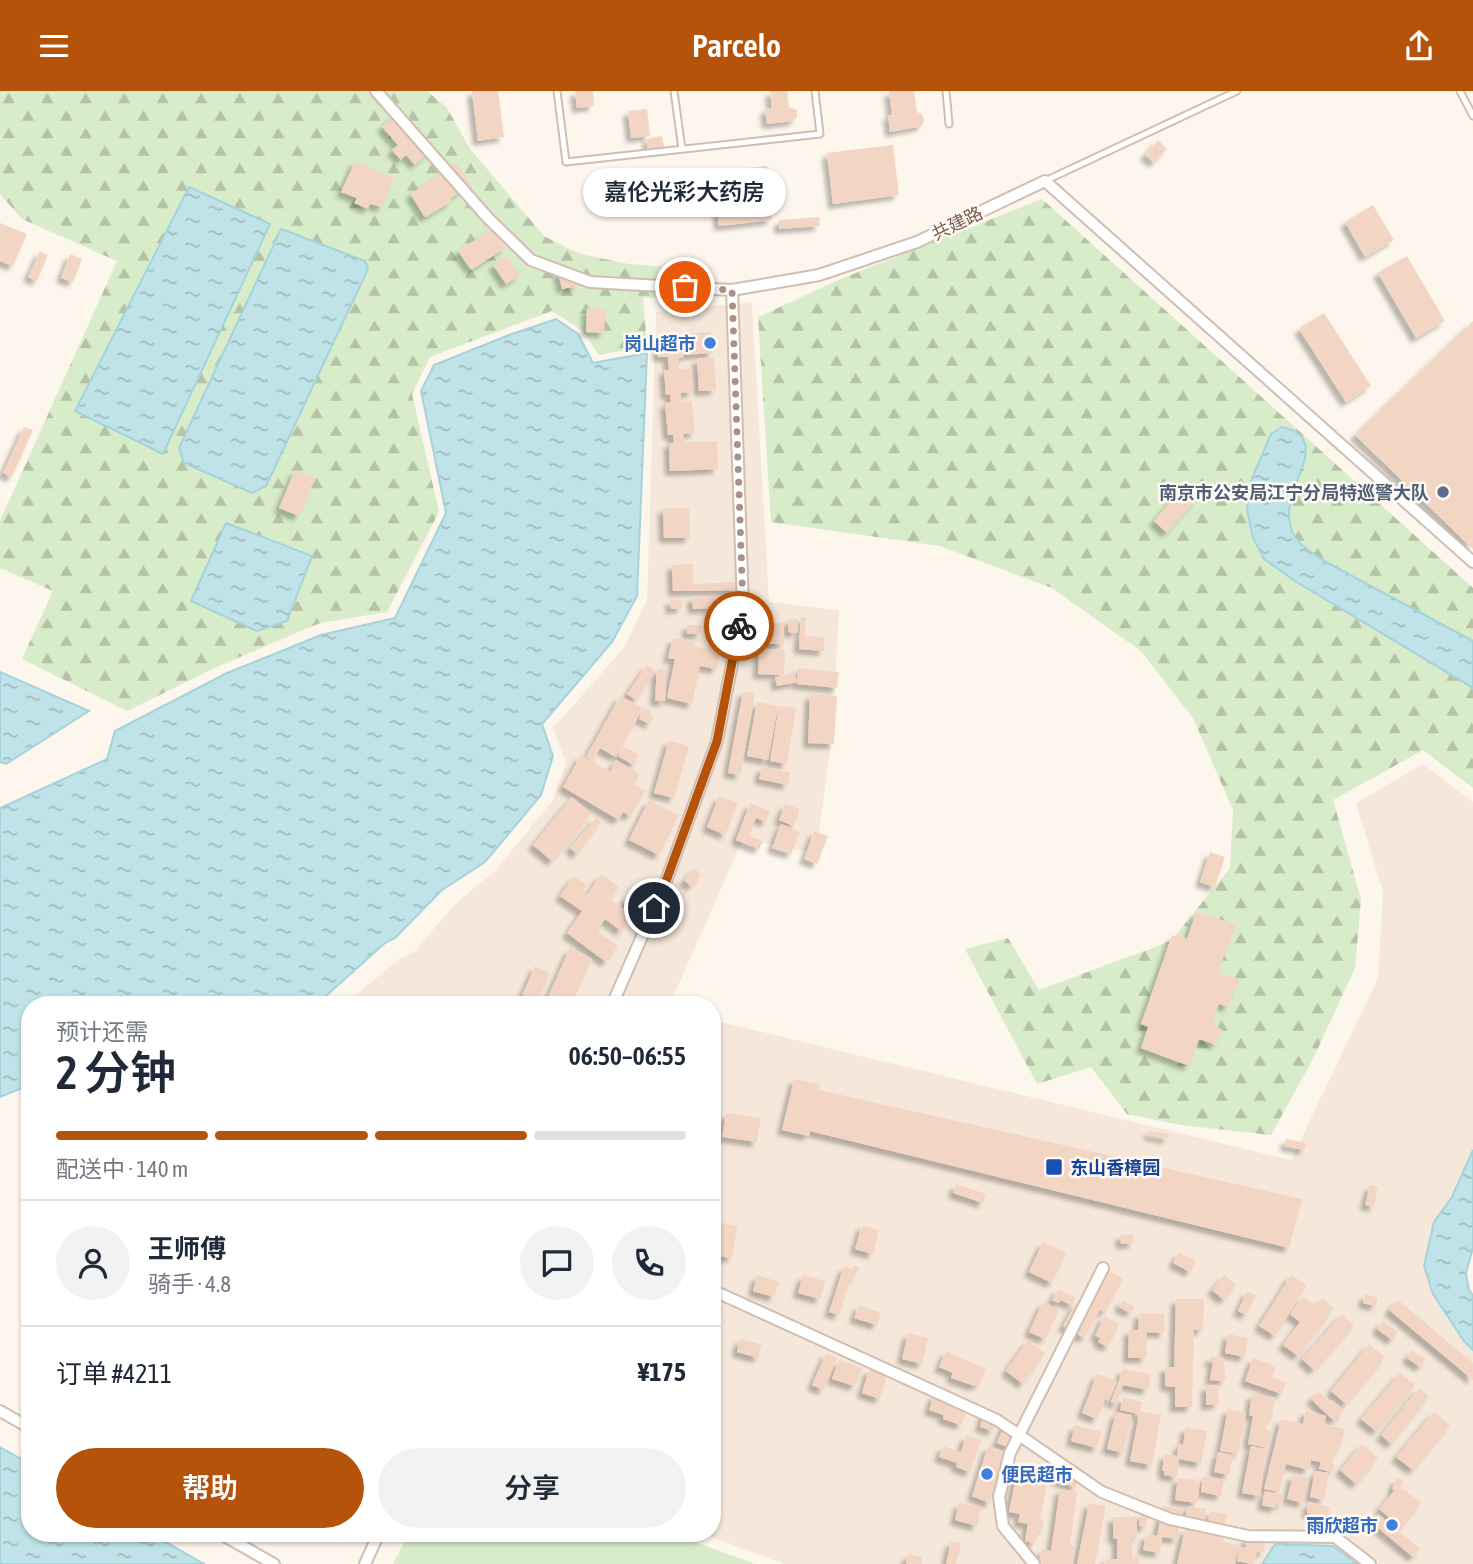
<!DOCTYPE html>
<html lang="zh">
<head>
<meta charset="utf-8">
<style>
  :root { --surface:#fff; --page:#f2f2f3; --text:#1f2937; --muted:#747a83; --line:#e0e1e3; --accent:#b45309 }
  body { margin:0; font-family:"Asap Condensed","Noto Sans SC",sans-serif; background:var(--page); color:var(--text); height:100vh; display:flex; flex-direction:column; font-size:26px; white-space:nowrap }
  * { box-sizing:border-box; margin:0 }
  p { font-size:23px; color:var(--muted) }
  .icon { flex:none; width:38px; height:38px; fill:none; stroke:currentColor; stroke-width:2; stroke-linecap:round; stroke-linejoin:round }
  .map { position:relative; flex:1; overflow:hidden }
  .panel { position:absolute; left:21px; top:905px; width:700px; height:546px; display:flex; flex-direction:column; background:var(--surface); border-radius:28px; box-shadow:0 2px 5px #0004 }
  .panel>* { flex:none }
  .pin { position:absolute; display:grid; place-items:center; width:60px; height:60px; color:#fff; margin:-30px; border:4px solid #fff; border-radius:50%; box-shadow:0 2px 7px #0007 }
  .courier { position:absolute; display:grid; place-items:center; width:70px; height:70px; margin:-35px; border:5px solid #b45309; border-radius:50%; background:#fff; color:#222; box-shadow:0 2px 9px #0007 }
  .bubble { position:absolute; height:49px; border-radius:24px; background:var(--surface); box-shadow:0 2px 5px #0004; font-size:23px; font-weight:600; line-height:49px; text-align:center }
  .overview em { font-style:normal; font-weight:600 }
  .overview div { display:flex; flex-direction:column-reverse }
  .overview { display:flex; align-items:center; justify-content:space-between; height:119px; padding:0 35px }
  h1 { font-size:46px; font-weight:600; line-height:52px }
  .bar { display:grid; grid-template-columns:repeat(4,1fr); gap:10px 7px; align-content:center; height:84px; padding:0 35px }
  .bar i { height:9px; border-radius:5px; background:var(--line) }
  .bar .selected { background:var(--accent) }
  .bar p { grid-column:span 4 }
  .line { display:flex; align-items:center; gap:18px; padding:0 35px; border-top:2px solid var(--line) }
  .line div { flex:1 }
  .round { display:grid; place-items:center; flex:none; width:74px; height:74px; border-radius:37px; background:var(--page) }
  .cta { display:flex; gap:14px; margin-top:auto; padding:14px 35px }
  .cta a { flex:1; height:80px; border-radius:42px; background:var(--accent); color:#fff; font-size:28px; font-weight:600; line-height:80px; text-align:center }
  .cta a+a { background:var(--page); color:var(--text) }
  header { display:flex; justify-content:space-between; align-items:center; height:91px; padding:0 35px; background:var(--accent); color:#fff; font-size:32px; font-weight:600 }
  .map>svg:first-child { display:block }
  .residential { fill:#f5e8da }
  .grass { fill:#d8ecc9 }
  .forest { fill:url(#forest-firs) }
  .water { fill:url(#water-ripples); stroke:#a5d3da; stroke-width:2 }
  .building { fill:#f3d5c3; filter:url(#shadow) }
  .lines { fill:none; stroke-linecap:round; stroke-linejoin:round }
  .service-casing { stroke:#d1beb0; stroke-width:9 }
  .minor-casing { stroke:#d1beb0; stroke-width:14 }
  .service { stroke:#fff; stroke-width:5 }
  .minor { stroke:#fff; stroke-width:10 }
  .done { stroke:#a89285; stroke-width:7; stroke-dasharray:0 12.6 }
  .route { stroke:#b45309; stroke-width:9 }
  .shop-dot { fill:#3f7fe0; stroke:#fffaf3; stroke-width:2.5 }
  .service-dot { fill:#5c6f8a; stroke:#fffaf3; stroke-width:2.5 }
  .transit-dot { fill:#1a4fb4; stroke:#fffaf3; stroke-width:2.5 }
  .labels { text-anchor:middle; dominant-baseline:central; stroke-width:5; stroke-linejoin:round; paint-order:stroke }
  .street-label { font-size:18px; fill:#7a5c4d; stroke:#fffaf3 }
  .shop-label { font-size:18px; font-weight:bold; fill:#366cbe; stroke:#fffaf3; text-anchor:end }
  .service-label { font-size:18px; font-weight:bold; fill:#4e5e75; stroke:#fffaf3; text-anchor:end }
  .transit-label { font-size:18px; font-weight:bold; fill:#164399; stroke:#fffaf3; text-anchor:start }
</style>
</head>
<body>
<header><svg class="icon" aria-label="menu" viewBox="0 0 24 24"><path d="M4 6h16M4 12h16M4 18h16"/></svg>Parcelo<svg class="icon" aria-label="share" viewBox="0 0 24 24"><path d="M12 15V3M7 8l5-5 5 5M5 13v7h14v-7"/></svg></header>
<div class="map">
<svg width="1473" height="1473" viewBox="0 0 1473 1473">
  <defs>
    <pattern id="forest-firs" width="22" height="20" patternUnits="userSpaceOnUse" patternTransform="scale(1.75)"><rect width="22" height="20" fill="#d8ecc9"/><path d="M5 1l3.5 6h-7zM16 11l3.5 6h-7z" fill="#b4c2a5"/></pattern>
    <pattern id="water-ripples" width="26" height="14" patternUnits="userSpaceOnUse" patternTransform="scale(1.75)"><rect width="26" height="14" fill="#bfe3e8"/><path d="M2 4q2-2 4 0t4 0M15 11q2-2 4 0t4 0" fill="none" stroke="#a0bbbe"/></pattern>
    <filter id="shadow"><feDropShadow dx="-5" dy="5" stdDeviation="2" flood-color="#0004"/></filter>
  </defs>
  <rect width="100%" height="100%" fill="#fdf6ec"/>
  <g class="residential">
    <path d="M752,211L769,511L839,519L832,647L816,762L743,748L670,913L344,914L399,868L413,862L455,813L496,779L553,709L566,672L553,637L623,558L647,509L656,221Z"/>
    <path d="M1423,673L1473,711V1147L1455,1187L1473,1212V1473H784L700,1442H712V929L1291,1069L1378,887L1383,801L1356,712Z"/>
  </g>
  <path class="grass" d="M409,1442H671L755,1473H393Z"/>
  <g class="forest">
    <path d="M0,0H427L447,17L470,58L544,145L571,159L585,164L629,173L709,179L710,205L643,207L647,255L599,264L582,239L552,220L430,266L412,303L439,421L387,521L320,532L219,575L127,620L22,568L53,500L0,477V430L117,170L22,128L0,103Z"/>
    <path d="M1042,108L1473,497V697L1423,659L1333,709L1361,808L1355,877L1314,966L1271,1044L1181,1034L1127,1023L1091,976L1037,993L965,858L1008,847L1039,899L1171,850L1230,777L1233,719L1193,627L1141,560L1052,497L940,455L771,431L758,226L843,187Z"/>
  </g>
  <g class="water">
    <path d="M189,96L270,133L163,363L75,320Z"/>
    <path d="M281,138L365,170L368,178L266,395L252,402L184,372L179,357Z"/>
    <path d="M556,228L578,243L593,272L647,262L637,505L612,551L542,633L553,665L541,704L485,771L442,799L395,847L385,852L317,913L30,914V994L0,1006V717L107,668L115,640L227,582L321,544L395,527L446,422L421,300L434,274L509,244Z"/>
    <path d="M1282,336C1328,346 1294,385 1290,413C1288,422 1289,431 1292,440C1298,455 1316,464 1328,472L1473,550V597L1295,490L1264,468L1253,447L1247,419L1251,390L1271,343Z"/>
    <path d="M226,432L312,465L287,530L257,540L191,510Z"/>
    <path d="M0,581L89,620L6,673L0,671Z"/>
    <path d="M1473,1059V1157L1466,1182L1469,1199L1473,1204V1259L1464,1250L1433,1203L1424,1175L1434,1131L1452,1106Z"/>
    <path d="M0,1356L30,1373V1442H150L204,1473H0Z"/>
    <path d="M1275,1453L1333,1455L1357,1473H1262Z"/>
  </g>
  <g class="building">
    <path d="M472,0H498L504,46L478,50Z"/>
    <path d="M575,0H593L594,15L577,17Z"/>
    <path d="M770,0H787L789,16L797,19V26L793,30L767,33L765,18L772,17Z"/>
    <path d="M889,0H914L917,21L922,23L924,29L922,35L890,41L888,24H892Z"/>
    <path d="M647,18L650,45L631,47L628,20Z"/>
    <path d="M399,21L400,22L402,21L433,57L415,74L406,64L401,69L392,59L398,54L382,36Z"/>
    <path d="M662,45L664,56L648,59L647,48Z"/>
    <path d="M1158,49L1167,58L1154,72L1145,64Z"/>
    <path d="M893,54L899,104L833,113L827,62Z"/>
    <path d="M355,70L394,87L382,116L370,113L368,118L354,112L357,107L341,101Z"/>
    <path d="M456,72L471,93L450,108L452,110L426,126L424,125L411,104L412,102Z"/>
    <path d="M767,75L772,129L719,135L713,81Z"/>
    <circle cx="629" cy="110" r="6"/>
    <path d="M1373,114L1394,149L1365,166L1345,131Z"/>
    <path d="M819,126L820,135L779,138V129Z"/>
    <path d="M0,132L27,143L13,175L0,170Z"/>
    <path d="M493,137L506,157L471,179L458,160Z"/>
    <path d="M40,160L48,164L37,190L28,186Z"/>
    <path d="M70,163L82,168L73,191L61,187Z"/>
    <path d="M507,165L520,184L506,193L493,174Z"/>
    <path d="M1407,165L1445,230L1416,247L1378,182Z"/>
    <path d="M573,177L578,195L562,198L558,181Z"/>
    <path d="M587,217L606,218L604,242L586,241Z"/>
    <path d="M1324,222L1371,295L1346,311L1299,238Z"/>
    <path d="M1473,230V458L1355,344Z"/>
    <path d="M711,241L713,262L683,264L684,266L679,267V278L691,277L693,301L681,302V311L692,310L695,342L683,343L684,351L717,350L718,378L670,380L669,352H674L673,344H668L665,312L671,311L670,303L666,304L664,279H669L668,266H658L657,245Z"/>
    <path d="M714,267L716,299L699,300L697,268Z"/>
    <path d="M24,336L33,339L12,386L3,382Z"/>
    <path d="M295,379L315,387L299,425L279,417Z"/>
    <path d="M1183,396L1197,408L1167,442L1154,430Z"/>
    <path d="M663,417H689L690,447H664Z"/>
    <path d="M693,473V493L737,491L738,499L673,500L672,474Z"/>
    <path d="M713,505V517L693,518L692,506Z"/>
    <path d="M724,505V516L714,517V506Z"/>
    <path d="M670,509H682V517L671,518Z"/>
    <path d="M801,526L806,527L805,545L824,546V560L799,558Z"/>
    <path d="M789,528H798L797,542L788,541Z"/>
    <path d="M784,532V553H761V533Z"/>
    <rect x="687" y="534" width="14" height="9"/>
    <path d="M673,547L695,551L694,555L708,558V555L721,557L717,578L700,575L692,613L667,607L675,568L668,567Z"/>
    <path d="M759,558L785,559L784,584L758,583Z"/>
    <path d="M647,574L655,580L636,609L627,603Z"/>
    <path d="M798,577L839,581L837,597L797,593Z"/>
    <path d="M657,578H666L665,610H655Z"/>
    <path d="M795,582L797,591L777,595L775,586Z"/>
    <path d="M743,600L755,602L740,684L728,682Z"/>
    <path d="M810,603L837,605L834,653L808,652Z"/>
    <path d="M620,605L643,617L616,666L600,657L593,670L586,666Z"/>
    <path d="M757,611L778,615L768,669L747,665Z"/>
    <path d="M779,615L796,617L787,673L770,670Z"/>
    <path d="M644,617L652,621L650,624L653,626L650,633L639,628Z"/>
    <path d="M669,649L689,655L674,707L654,702Z"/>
    <path d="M623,655L639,664L634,674L618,665Z"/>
    <path d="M581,664L610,681L616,669L640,683L634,693L645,700L630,725L623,721L619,729L563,696Z"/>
    <path d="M762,676L790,681L788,694L759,688Z"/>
    <path d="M719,705L738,712L725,744L707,736Z"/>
    <path d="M572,706L591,723L552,770L533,754Z"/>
    <path d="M649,709L679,724L659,764L629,749Z"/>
    <path d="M750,712L770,720L766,731L756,727L749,745L763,750L759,758L736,749Z"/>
    <path d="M785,713L800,718L794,735L779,729Z"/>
    <path d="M596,727L601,731L577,763L570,757Z"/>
    <path d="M781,733L800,741L791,763L772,757Z"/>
    <path d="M814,740L828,745L817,773L804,768Z"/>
    <path d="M1210,761L1225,766L1215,796L1200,791Z"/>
    <path d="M695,777L701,784L691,796L684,789Z"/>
    <path d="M601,783L619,796L610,808L632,824L621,840L605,828L597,840L618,855L606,871L567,842L582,820L560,805L574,785L587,794L582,800L587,804Z"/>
    <path d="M628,804L643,813L638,821L624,813Z"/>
    <path d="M1196,821L1236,833L1218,882L1239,888L1235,902L1233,901L1228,916L1219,913L1212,934L1222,938L1216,954L1199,948L1189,975L1141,957L1148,936L1141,933L1172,844L1176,846L1177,843L1187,848Z"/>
    <path d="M570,857L592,868L571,914H559L547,908Z"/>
    <path d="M535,875L550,882L536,914H518Z"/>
    <path d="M794,988L820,993L819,999L1302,1108L1289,1157L810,1040L809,1045L782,1039Z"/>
    <path d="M726,1022L761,1027L757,1051L722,1046Z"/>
    <path d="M1149,1040L1169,1043L1168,1048L1148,1044Z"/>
    <path d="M1286,1048L1306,1052L1305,1059L1285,1055Z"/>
    <path d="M956,1093L986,1103L983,1112L953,1102Z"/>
    <path d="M1370,1094L1378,1096L1374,1116L1365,1114Z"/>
    <path d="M712,1130L737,1135L732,1167L712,1164Z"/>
    <path d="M862,1134L879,1139L873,1163L855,1158Z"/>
    <path d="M1133,1143L1134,1152L1121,1153L1120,1144Z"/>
    <path d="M1043,1151L1066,1162L1052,1192L1029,1181Z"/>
    <path d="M1179,1161L1196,1170L1190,1181L1173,1172Z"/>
    <path d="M854,1174L859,1177L853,1188L851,1187L839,1224L829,1221L844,1175L852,1178Z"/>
    <path d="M1103,1176L1123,1188L1105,1221L1100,1219L1084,1247L1063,1235L1076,1212L1081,1215Z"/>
    <path d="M757,1184L779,1191L774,1206L753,1200Z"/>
    <path d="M803,1184L825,1190L820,1208L798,1202Z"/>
    <path d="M1224,1184L1236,1194L1224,1209L1212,1199Z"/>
    <path d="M1291,1184L1307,1194L1275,1245L1259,1235Z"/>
    <path d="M1058,1198L1076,1207L1072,1214L1060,1209L1059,1212L1052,1209Z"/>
    <path d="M1247,1200L1256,1204L1246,1224L1238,1220Z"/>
    <path d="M1365,1203L1378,1207L1376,1215L1363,1212Z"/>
    <path d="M1303,1206L1316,1215L1322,1207L1334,1217L1298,1265L1283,1254L1300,1231L1290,1223Z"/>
    <path d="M1176,1208H1204L1203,1239H1194L1192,1316H1175V1296L1165,1295V1276H1174Z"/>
    <path d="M1122,1209L1134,1215L1131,1222L1119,1216Z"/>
    <path d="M1398,1209L1473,1272V1289L1389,1219Z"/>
    <path d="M1043,1211L1059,1219L1045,1248L1029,1241Z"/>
    <path d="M712,1213L720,1215L713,1243H712Z"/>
    <path d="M859,1214L881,1222L877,1234L854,1227Z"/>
    <path d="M1139,1222L1165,1223L1164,1242L1147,1241L1146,1267H1128L1129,1239H1138Z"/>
    <path d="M1342,1223L1354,1234L1314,1279L1302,1268Z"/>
    <path d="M1104,1225L1119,1233L1108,1256L1098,1251L1100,1247L1095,1245Z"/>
    <path d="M1382,1230L1398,1241L1392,1249L1377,1238Z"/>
    <path d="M908,1242L928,1247L922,1273L902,1268Z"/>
    <path d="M1228,1243L1248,1247L1245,1266L1225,1262Z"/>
    <path d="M740,1248L762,1254L758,1267L737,1261Z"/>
    <path d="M1028,1249L1045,1262L1023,1293L1006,1280Z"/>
    <path d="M1369,1253L1385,1266L1346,1313L1331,1300Z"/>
    <path d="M1412,1259L1426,1268L1420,1276L1407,1267Z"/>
    <path d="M946,1260L986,1278L979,1294L976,1292L975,1295L951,1287L953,1282L939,1276Z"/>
    <path d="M826,1262L837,1267L823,1299L812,1294Z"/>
    <path d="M1210,1266H1223L1226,1290L1210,1289L1213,1270L1209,1271Z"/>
    <path d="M1253,1267L1276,1275L1272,1286L1286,1291L1282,1303L1245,1290Z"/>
    <path d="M839,1269L862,1277L855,1295L832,1288Z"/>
    <path d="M869,1278L887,1283L880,1308L862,1302Z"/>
    <path d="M1123,1278L1151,1283L1148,1299L1123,1294L1117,1313L1111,1311Z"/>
    <path d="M1400,1282L1415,1294L1376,1340L1361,1328Z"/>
    <path d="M1097,1283L1117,1290L1109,1310L1105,1308L1097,1328L1082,1322Z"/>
    <path d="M1218,1294L1219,1313L1206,1314V1295Z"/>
    <path d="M1419,1297L1429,1305L1391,1353L1381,1344Z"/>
    <path d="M1319,1300L1330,1312L1332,1309L1344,1320L1334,1330L1311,1308Z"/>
    <path d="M934,1303L968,1315L961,1334L943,1328L944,1324L929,1319Z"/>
    <path d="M1252,1303L1275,1307L1272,1328L1268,1327L1266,1339L1271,1340L1268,1357L1248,1353L1253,1325L1249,1324Z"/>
    <path d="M1123,1306L1142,1311L1140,1320L1161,1324L1152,1374L1130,1370L1139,1323L1120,1319Z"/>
    <path d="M1228,1318L1246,1322L1238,1363L1220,1360Z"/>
    <path d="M1306,1319L1326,1325L1324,1333L1345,1338L1339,1360L1335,1359L1332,1372L1335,1373L1332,1381L1319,1378L1321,1371L1311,1369L1309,1379L1286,1373L1279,1401L1264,1398L1281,1328L1303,1333Z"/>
    <path d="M984,1321L997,1324L993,1340L980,1336Z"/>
    <path d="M1116,1321L1132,1324L1123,1362L1107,1358Z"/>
    <path d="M1434,1321L1450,1334L1413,1379L1396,1366Z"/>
    <path d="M1005,1332L1020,1337L1012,1358L997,1352Z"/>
    <path d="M1075,1334L1102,1341L1097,1357L1071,1350Z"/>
    <path d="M1186,1336L1207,1340L1201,1372L1179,1368L1177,1386L1164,1384V1380H1162L1165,1363L1177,1365L1179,1353L1183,1354Z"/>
    <path d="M966,1344L981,1349L970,1381L956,1376L957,1372L939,1366L943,1355L961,1361Z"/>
    <path d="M1362,1353L1378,1367L1356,1393L1340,1379Z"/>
    <path d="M988,1355L1006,1361L990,1412L972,1405Z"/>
    <path d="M1251,1355L1266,1358L1260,1405L1242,1402Z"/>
    <path d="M1218,1361L1233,1364L1229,1384L1214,1381Z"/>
    <path d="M1062,1372L1082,1380L1075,1397L1055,1388Z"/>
    <path d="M1315,1380L1329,1382L1324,1409L1310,1406Z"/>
    <path d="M1017,1381L1048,1387L1040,1428H1043V1439H1038L1035,1452L1025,1450L1028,1433L1018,1431L1020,1423L1009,1421Z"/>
    <path d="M1293,1384L1309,1387L1303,1412L1287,1408Z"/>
    <path d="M1203,1385L1224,1389L1221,1405L1201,1401Z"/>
    <path d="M1178,1387L1200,1390L1197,1412L1175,1409Z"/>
    <path d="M1397,1387L1403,1390L1400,1395L1421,1412L1401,1436L1379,1418L1394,1400L1392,1398Z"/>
    <path d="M1060,1398L1077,1401L1070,1454H1074L1072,1473H1039L1041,1459L1051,1460Z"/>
    <path d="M1265,1400L1284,1404L1281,1414L1276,1413L1275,1417L1262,1414Z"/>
    <path d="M1309,1411L1330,1416L1328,1427L1307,1422Z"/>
    <path d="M959,1412L981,1417L977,1435L955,1429Z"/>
    <path d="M1089,1412L1106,1415L1095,1473H1077Z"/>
    <path d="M1163,1415L1182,1418L1177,1448L1162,1446L1160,1462L1143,1459L1146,1444L1157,1445Z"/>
    <path d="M1188,1415L1206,1418L1204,1431L1185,1428Z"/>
    <path d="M1211,1420L1227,1423L1224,1437L1207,1434Z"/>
    <path d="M1141,1423L1148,1424L1146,1436L1139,1435Z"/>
    <path d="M1378,1423L1420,1458L1413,1466L1371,1431Z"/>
    <path d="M1113,1426H1137V1447H1132V1465L1139,1466V1473H1105V1468H1117V1448L1113,1447Z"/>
    <path d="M1185,1438L1224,1446L1223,1451L1239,1454L1235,1473H1177Z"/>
    <path d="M1247,1446L1260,1449L1259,1452L1265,1453L1264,1461H1257L1253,1473L1237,1470L1240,1456L1245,1457Z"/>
    <path d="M951,1450L961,1452L956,1473H946Z"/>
    <path d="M908,1463L923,1466L921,1473H906Z"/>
  </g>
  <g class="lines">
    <defs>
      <g id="service">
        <path d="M557,0L566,71L820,43L815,0"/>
        <path d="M674,0L682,58"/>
        <path d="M946,0L949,33"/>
        <path d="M1460,0L1473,25"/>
        <path d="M1045,90L1237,0"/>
      </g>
      <g id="minor">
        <path d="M376,0L488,127L531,169L590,191L732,199L819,184L917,151L1045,90L1473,471"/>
        <path d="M612,914L665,793L717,650L743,516L732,199"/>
        <path d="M712,1199L997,1329L1102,1401L1170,1428L1248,1445L1335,1446L1370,1473"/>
        <path d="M0,1320L30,1337"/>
        <path d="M219,1442L274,1473"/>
        <path d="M365,1473L379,1442"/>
        <path d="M1034,1473L1003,1435L999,1406L1010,1362L1103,1177"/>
      </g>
    </defs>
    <use href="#service" class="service-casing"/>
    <use href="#minor" class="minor-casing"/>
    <use href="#service" class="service"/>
    <use href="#minor" class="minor"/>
  </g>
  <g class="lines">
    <path class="done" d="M685,196L732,199L743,516L739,535"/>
    <path class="route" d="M654,817L665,793L717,650L739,535"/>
  </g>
  <g class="shop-dot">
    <circle cx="710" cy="252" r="7"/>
    <circle cx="987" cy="1383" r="7"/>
    <circle cx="1392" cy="1434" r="7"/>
  </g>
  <circle class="service-dot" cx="1443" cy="401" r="7"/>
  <rect class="transit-dot" x="1045" y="1067" width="18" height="18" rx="3.5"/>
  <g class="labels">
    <g class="street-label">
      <text transform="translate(957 132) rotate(-26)">共建路</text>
    </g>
    <g class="shop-label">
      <text x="696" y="252">岗山超市</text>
      <text x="1001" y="1383" text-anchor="start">便民超市</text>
      <text x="1378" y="1434">雨欣超市</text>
    </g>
    <g class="service-label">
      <text x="1429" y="401">南京市公安局江宁分局特巡警大队</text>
    </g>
    <g class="transit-label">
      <text x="1070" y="1076">东山香樟园</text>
    </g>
  </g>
</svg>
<div class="pin" style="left:685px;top:196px;background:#ea580c"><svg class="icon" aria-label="bag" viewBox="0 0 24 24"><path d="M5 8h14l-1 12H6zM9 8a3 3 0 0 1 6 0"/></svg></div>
<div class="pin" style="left:654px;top:817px;background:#1f2937"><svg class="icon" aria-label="home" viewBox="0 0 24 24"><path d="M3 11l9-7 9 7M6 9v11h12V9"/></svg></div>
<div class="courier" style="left:739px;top:535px"><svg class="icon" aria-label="bike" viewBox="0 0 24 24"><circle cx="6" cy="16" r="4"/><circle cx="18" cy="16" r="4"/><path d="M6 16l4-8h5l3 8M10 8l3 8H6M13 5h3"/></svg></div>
<div class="bubble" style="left:583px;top:77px;width:203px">嘉伦光彩大药房</div>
<section class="panel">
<div class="overview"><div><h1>2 分钟</h1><p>预计还需</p></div><em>06:50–06:55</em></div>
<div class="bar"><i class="selected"></i><i class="selected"></i><i class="selected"></i><i></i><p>配送中 · 140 m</p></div>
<div class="line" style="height:126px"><a class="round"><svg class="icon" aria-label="person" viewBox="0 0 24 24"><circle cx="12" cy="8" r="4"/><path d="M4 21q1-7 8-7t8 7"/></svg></a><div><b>王师傅</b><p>骑手 · 4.8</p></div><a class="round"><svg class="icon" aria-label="chat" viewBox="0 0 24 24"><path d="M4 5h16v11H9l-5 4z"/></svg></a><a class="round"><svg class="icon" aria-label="phone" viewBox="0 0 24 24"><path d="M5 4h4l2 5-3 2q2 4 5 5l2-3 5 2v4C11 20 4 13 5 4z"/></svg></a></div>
<div class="line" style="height:91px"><div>订单 #4211</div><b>¥175</b></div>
<div class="cta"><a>帮助</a><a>分享</a></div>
</section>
</div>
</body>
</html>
